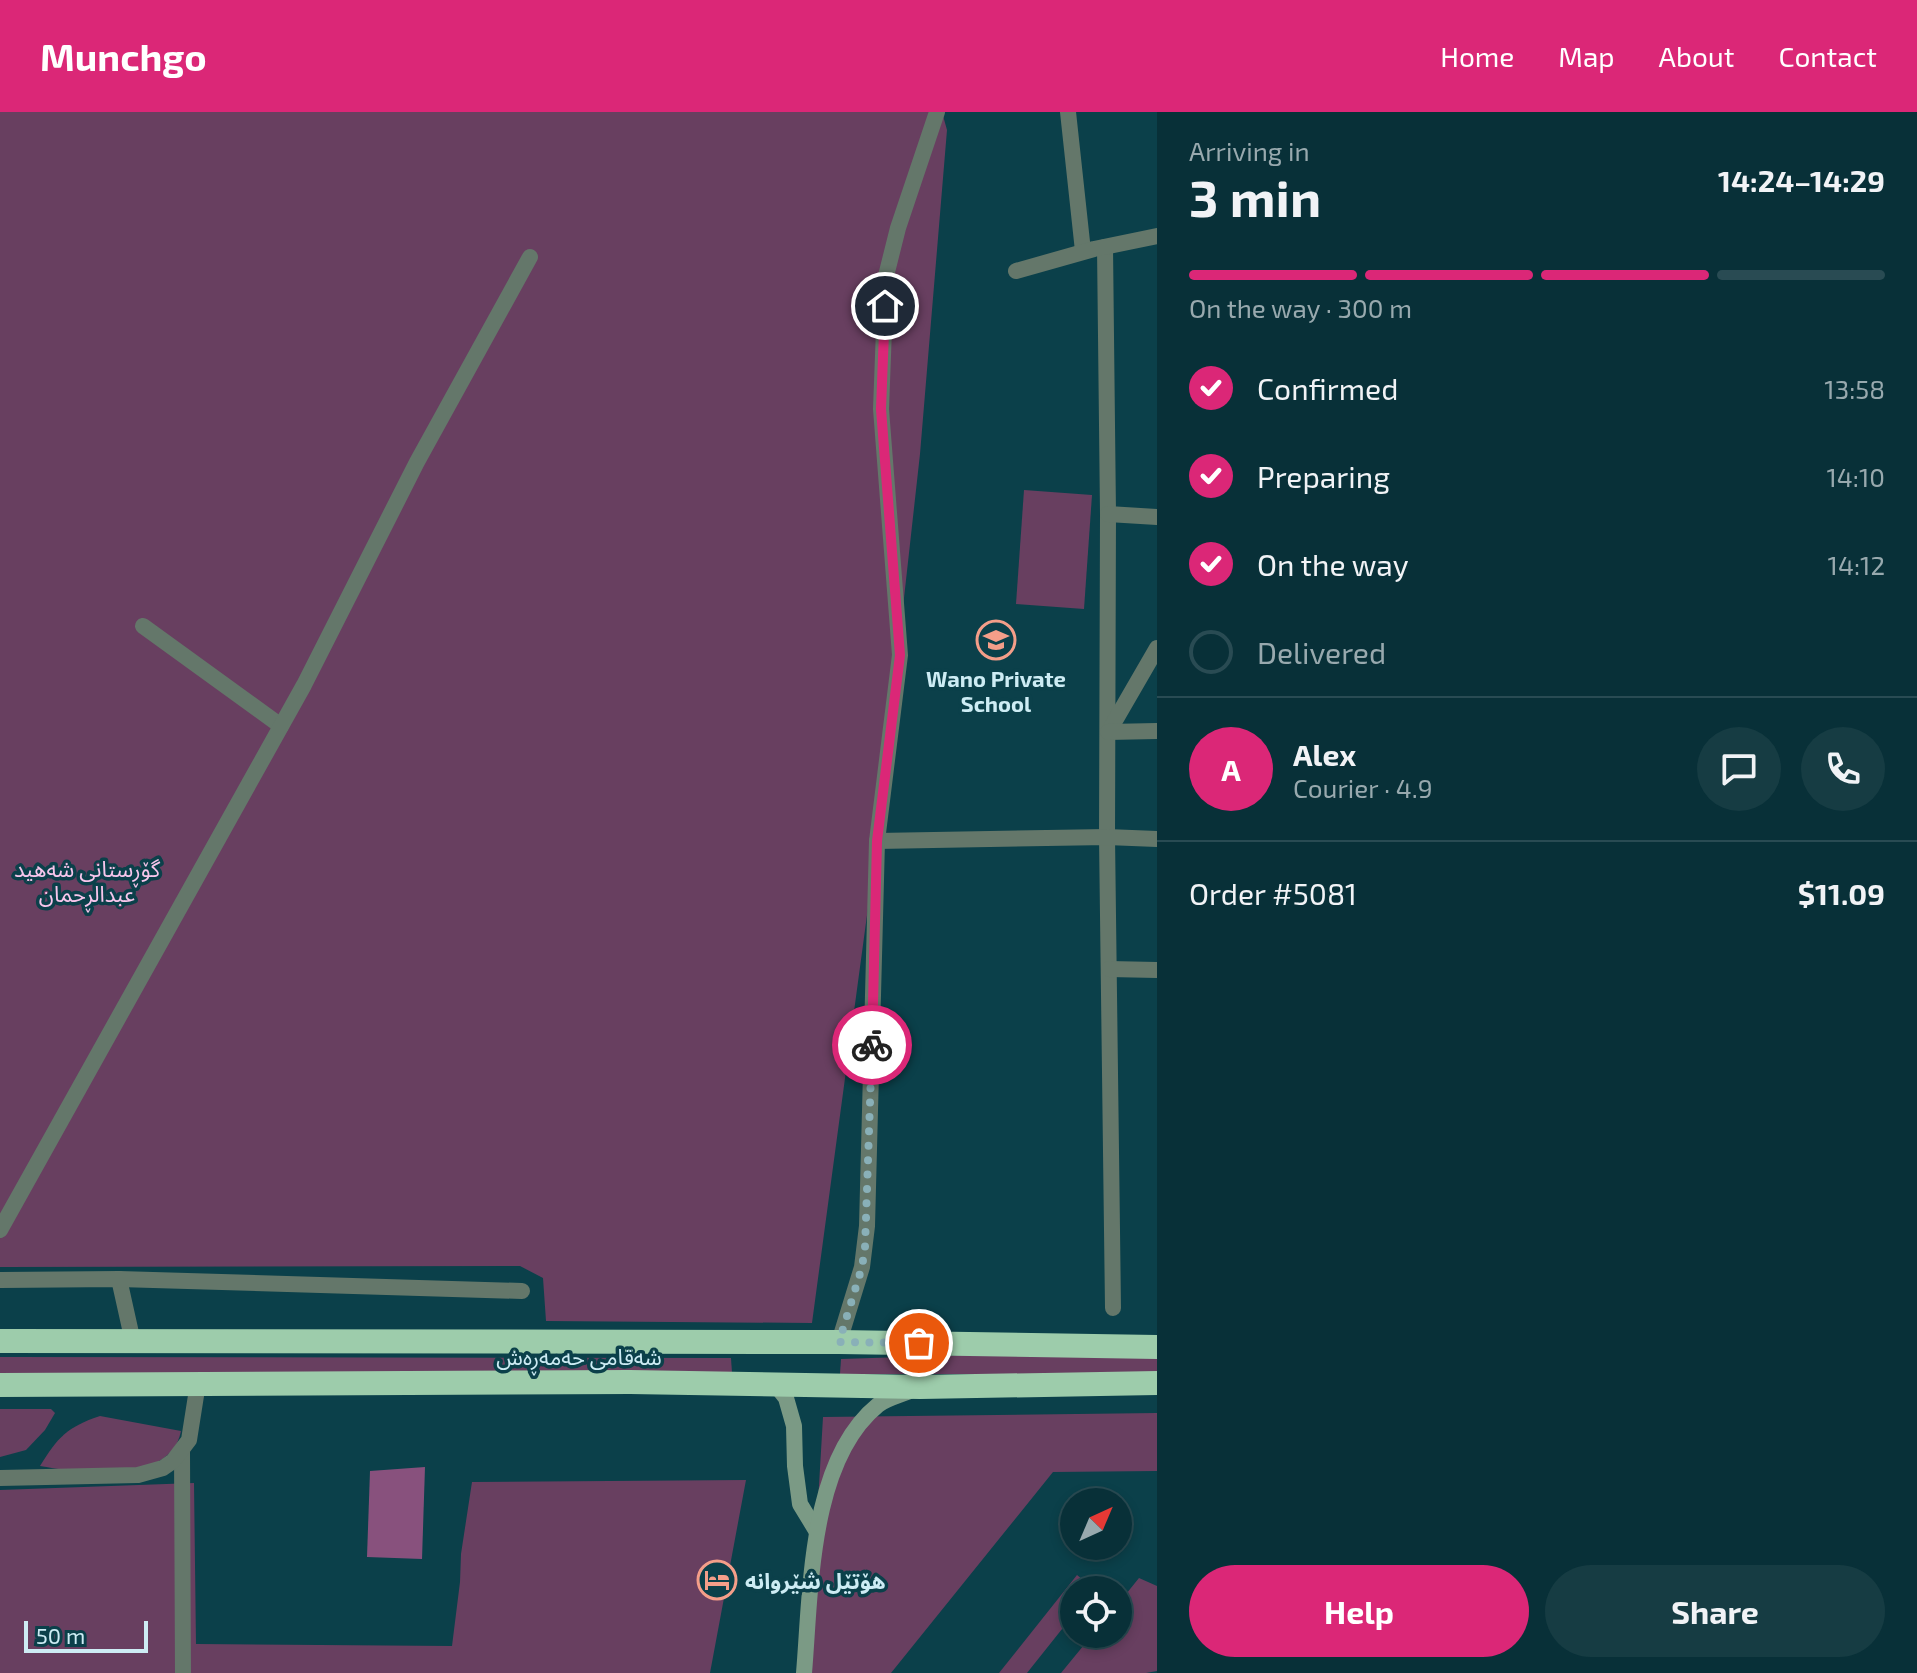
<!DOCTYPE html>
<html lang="en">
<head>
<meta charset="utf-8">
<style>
  :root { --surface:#083038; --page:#163c43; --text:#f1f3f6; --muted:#98a9ae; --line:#294b53; --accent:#db2777 }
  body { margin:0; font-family:"Exo 2","Noto Sans Arabic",sans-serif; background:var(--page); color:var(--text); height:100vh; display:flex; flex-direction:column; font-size:30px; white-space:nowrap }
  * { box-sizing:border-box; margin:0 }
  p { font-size:26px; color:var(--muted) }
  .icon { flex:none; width:44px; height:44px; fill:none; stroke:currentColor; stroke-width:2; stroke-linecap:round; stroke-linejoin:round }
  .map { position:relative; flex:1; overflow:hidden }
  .details { display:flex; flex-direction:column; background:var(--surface); width:760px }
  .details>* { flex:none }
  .needle { width:52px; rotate:44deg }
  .fabs { position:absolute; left:1060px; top:1376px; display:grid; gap:16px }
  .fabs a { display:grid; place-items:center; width:72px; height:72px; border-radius:50%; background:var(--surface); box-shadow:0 4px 12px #0003,0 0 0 2px var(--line); font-size:40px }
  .scale { position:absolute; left:24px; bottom:20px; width:124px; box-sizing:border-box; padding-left:8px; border:4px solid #cdecf4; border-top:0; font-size:22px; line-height:28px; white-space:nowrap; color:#cdecf4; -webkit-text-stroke:6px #0b404a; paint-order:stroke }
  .pin { position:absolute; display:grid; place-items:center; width:68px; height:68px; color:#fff; margin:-34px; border:4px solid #fff; border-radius:50%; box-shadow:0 2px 8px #0007 }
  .courier { position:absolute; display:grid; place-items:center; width:80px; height:80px; margin:-40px; border:6px solid #db2777; border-radius:50%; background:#fff; color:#222; box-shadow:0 2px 10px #0007 }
  .head em { font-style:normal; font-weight:700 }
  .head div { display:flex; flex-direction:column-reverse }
  .head { display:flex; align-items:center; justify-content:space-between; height:136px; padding:0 32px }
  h1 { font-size:52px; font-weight:700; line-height:60px }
  .bar { display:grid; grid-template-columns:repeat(4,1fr); gap:12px 8px; align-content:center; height:96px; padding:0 32px }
  .bar i { height:10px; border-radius:6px; background:var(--line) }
  .bar .selected { background:var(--accent) }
  .bar p { grid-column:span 4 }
  .line { display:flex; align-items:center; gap:20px; padding:0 32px; border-top:2px solid var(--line) }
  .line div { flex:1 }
  .round { display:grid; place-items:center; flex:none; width:84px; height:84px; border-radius:42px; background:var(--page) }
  ol { padding:0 32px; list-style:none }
  li { display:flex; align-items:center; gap:24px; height:88px }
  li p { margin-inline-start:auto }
  li .icon { padding:8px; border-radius:50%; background:var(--accent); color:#fff; stroke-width:4 }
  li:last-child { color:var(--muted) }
  li i { width:44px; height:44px; border:4px solid var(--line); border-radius:50% }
  .cta { display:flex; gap:16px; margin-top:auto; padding:16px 32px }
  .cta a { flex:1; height:92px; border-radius:48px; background:var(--accent); color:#fff; font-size:32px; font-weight:700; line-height:92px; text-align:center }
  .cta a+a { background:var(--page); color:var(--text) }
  header { display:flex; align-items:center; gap:48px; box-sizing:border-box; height:112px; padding:0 40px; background:var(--accent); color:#fff }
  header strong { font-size:38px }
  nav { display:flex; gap:44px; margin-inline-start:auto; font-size:28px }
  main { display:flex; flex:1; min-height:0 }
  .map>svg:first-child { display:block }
  .green { fill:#683f60 }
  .forest { fill:#88517d }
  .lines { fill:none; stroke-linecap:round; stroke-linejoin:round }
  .street { stroke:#64776a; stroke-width:16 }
  .secondary { stroke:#7b9a85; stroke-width:16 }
  .highway { stroke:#9dccab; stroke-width:24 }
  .done { stroke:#89b0b8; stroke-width:8; stroke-dasharray:0 14.4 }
  .route { stroke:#db2777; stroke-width:10 }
  .labels { text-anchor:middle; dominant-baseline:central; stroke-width:7; stroke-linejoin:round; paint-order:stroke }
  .poi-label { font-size:22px; font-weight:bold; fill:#cdecf4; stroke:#0b404a }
  .park-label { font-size:22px; fill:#f8c6ec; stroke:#0b404a }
  .street-label { font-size:22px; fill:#cdecf4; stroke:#0b404a }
</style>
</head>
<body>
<header>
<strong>Munchgo</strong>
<nav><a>Home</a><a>Map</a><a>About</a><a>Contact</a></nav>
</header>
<main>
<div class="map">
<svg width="1157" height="1561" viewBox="0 0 1157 1561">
  <rect width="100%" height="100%" fill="#0b404a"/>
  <g class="green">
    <path d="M0,0H942L947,18L920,342L877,729L812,1211L546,1209L543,1166L520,1154L0,1155Z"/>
    <path d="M1024,378L1092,383L1084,497L1016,492Z"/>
    <path d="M996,1242L1157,1245V1262H840L841,1247Z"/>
    <path d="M0,1245L731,1246L732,1261H0Z"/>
    <path d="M0,1297H51L55,1301L45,1318L26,1338L0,1345Z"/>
    <path d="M1157,1301V1359L1053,1360L891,1561H808L823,1305Z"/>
    <path d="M100,1304L181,1319C171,1373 80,1361 40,1354C58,1325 67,1315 100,1304Z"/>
    <path d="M746,1368L710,1561H0V1378L194,1371L196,1532L452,1534L460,1470L461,1442L472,1370Z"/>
    <path d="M1077,1463L1094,1477L1074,1478V1502L1027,1561H999Z"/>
    <path d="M1139,1466L1157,1474V1559L1146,1561H1061L1093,1522H1118V1492Z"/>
  </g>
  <path class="forest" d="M425,1355L422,1447L367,1445L370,1359Z"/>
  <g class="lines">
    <g class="street">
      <path d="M1068,0L1083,139"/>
      <path d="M1105,135L1108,402L1107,725L1113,1196"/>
      <path d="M1016,159L1094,137L1157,124"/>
      <path d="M1108,402L1157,405"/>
      <path d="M143,514L281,614"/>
      <path d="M1109,619L1157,536"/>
      <path d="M1108,620L1157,619"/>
      <path d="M877,729L1107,725L1157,727"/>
      <path d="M1109,857L1157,858"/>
      <path d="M0,1118L304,573L417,350L530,145"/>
      <path d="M119,1167L133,1230"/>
      <path d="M0,1168L119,1167L522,1179"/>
      <path d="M839,1230L862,1155L867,1114L877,729L900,543L881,297L886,164L898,116L937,0"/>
      <path d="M182,1339L183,1561"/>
      <path d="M0,1366L138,1363L163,1356L173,1349L189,1328L198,1271"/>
    </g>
    <g class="secondary">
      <path d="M775,1272L786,1286L794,1314L795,1354L800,1392L817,1420"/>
      <path d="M804,1561C811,1479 809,1349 878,1293C887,1286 901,1283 912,1278"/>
    </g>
    <g class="highway">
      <path d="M0,1229L839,1230L1157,1235"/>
      <path d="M0,1273L630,1270L920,1275L1157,1271"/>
    </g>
  </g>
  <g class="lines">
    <path class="done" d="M872,933L865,1135L862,1155L839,1230L919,1231"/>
    <path class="route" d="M872,933L877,729L900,543L881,297L885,194"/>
  </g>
  <defs>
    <symbol id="school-ring" viewBox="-11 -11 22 22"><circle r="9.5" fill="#0b404a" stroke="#f49e89" stroke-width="1.5"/><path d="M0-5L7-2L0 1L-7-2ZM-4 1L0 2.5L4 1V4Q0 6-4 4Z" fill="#f49e89"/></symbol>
    <symbol id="hotel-ring" viewBox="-11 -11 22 22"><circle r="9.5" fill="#0b404a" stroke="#f49e89" stroke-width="1.5"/><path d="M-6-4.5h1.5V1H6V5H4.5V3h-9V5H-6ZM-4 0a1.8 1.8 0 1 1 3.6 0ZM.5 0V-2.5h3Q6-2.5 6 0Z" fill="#f49e89"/></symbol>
  </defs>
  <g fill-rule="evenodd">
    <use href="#school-ring" x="974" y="506" width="44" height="44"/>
    <use href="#hotel-ring" x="695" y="1446" width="44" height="44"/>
  </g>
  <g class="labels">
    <g class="poi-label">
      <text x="996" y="566">Wano Private<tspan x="996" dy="25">School</tspan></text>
      <text x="745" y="1468" text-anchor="start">هۆتێل شێروانە</text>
    </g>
    <g class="park-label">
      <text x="87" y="756">گۆڕستانی شەهید<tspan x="87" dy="25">عبدالڕحمان</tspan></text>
    </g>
    <g class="street-label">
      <text x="579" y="1244">شەقامی حەمەڕەش</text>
    </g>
  </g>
</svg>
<div class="fabs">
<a><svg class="needle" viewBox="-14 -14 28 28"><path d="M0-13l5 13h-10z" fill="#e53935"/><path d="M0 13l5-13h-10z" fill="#98a9ae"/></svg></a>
<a><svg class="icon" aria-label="locate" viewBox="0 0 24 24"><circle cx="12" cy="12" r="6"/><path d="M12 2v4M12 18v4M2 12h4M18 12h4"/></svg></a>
</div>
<div class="scale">50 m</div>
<div class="pin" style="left:919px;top:1231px;background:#ea580c"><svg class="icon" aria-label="bag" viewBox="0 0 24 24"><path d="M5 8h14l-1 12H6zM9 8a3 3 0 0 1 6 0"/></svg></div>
<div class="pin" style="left:885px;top:194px;background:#1f2937"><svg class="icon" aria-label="home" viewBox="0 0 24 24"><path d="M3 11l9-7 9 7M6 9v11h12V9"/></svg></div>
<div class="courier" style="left:872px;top:933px"><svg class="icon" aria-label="bike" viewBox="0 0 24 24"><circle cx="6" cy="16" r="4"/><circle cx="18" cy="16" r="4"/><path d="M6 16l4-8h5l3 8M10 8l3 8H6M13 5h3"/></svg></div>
</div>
<section class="details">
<div class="head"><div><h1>3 min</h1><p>Arriving in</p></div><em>14:24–14:29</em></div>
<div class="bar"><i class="selected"></i><i class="selected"></i><i class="selected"></i><i></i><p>On the way · 300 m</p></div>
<ol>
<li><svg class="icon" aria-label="check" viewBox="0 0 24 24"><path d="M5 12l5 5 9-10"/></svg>Confirmed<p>13:58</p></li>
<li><svg class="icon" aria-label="check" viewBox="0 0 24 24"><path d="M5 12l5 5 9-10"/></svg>Preparing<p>14:10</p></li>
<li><svg class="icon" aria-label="check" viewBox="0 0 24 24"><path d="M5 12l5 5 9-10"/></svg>On the way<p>14:12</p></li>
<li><i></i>Delivered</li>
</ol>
<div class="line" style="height:144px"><b class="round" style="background:var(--accent);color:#fff">A</b><div><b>Alex</b><p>Courier · 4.9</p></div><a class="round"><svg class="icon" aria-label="chat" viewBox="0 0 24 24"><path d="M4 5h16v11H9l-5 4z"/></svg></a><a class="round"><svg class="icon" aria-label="phone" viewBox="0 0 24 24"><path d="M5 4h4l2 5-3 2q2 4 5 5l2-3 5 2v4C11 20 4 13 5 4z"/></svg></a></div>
<div class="line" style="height:104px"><div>Order #5081</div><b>$11.09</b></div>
<div class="cta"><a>Help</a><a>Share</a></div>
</section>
</main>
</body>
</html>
